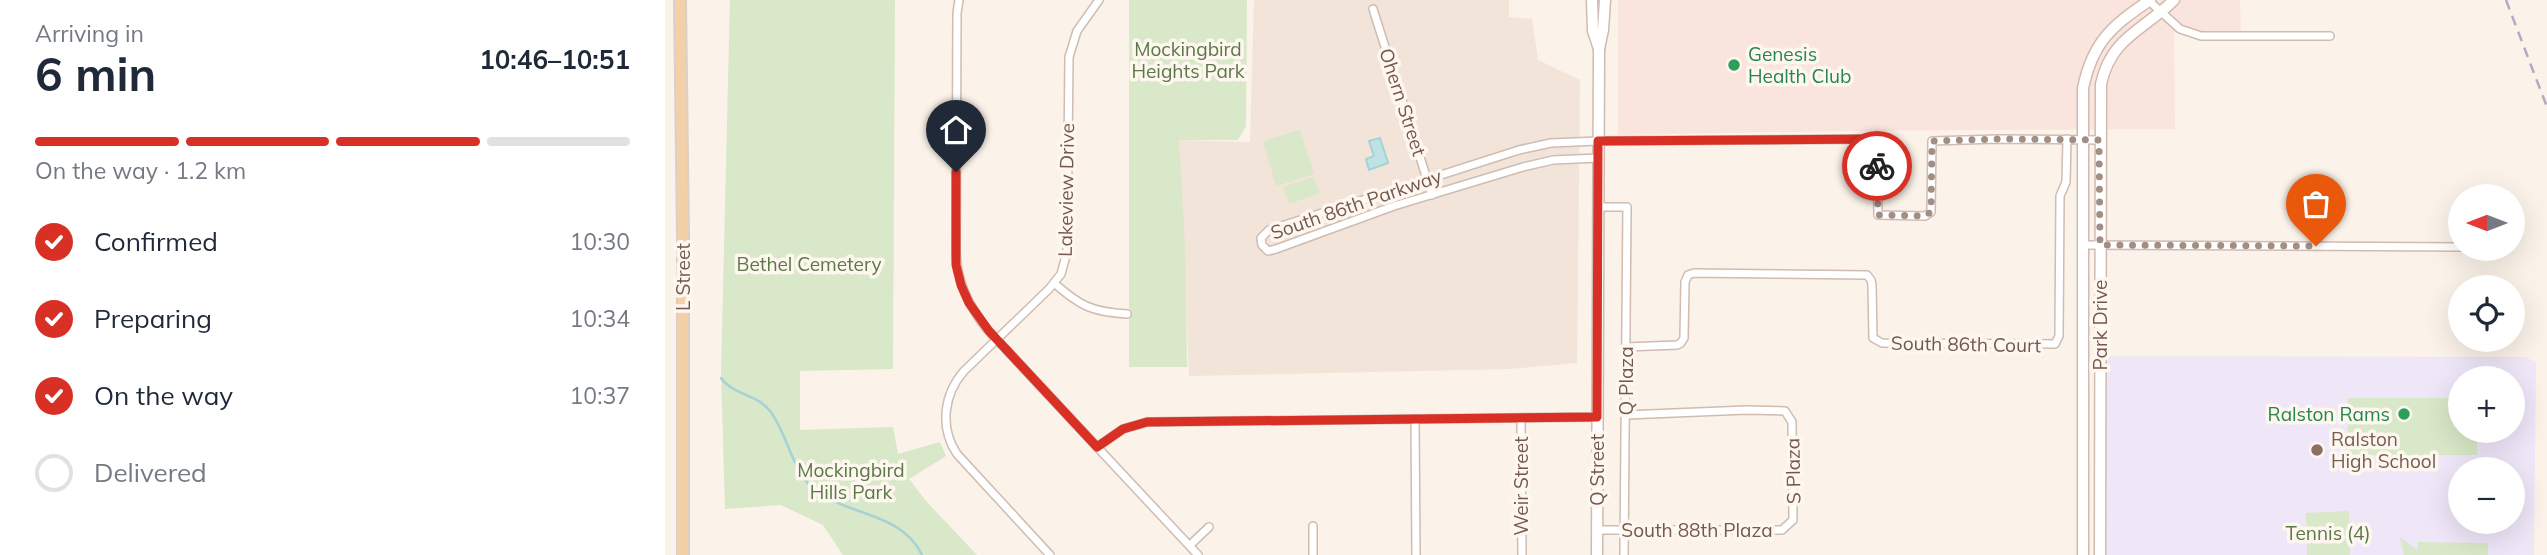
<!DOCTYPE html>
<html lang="en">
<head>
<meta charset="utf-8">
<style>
  :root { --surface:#fff; --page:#f6f6f7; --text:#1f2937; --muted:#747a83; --line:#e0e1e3; --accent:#d93025 }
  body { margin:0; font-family:Mulish,sans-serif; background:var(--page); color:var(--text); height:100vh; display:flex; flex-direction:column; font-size:26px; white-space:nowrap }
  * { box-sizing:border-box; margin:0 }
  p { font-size:23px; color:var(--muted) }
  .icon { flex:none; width:38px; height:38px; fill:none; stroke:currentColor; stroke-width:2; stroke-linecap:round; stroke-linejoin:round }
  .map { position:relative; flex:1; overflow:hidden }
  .drawer { display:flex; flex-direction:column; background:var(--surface); width:665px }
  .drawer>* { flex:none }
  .needle { width:46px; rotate:270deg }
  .tools { position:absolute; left:1783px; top:184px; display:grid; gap:14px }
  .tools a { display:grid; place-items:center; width:77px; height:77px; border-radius:50%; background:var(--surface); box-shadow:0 7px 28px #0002; font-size:35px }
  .pin { position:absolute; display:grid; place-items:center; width:60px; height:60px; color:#fff; margin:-72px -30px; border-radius:50% 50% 50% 0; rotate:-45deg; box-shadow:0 0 7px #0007 }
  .pin .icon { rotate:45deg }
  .courier { position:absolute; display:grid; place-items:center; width:70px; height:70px; margin:-35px; border:5px solid #d93025; border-radius:50%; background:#fff; color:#222; box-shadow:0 2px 9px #0007 }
  .overview em { font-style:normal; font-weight:700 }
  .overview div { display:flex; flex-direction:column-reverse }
  .overview { display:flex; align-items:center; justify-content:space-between; height:119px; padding:0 35px }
  h1 { font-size:46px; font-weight:700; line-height:52px }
  .bar { display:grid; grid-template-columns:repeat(4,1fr); gap:10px 7px; align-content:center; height:84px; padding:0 35px }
  .bar i { height:9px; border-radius:5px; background:var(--line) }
  .bar .on { background:var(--accent) }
  .bar p { grid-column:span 4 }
  ol { padding:0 35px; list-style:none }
  li { display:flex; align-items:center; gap:21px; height:77px }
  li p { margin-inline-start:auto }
  li .icon { padding:7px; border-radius:50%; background:var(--accent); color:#fff; stroke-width:4 }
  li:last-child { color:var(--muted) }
  li i { width:38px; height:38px; border:4px solid var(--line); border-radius:50% }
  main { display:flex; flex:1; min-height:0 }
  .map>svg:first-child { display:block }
  .residential { fill:#f2e4d8 }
  .commercial { fill:#fae4de }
  .education { fill:#efe6f8; fill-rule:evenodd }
  .green { fill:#d8e8c8 }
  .water { fill:#bfe2e4; stroke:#a6d2d5; stroke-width:2 }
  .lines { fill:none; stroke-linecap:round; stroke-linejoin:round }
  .stream { stroke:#a6d2d5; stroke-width:2.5 }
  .street-casing { stroke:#cfbcb2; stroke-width:10 }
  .secondary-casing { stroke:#d1bbb0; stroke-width:13 }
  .primary-casing { stroke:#d8d0cd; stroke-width:14 }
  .street { stroke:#fff; stroke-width:7 }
  .secondary { stroke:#fff; stroke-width:10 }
  .primary { stroke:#f4d0a7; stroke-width:10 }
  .rail { stroke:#b4a8c5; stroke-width:2.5; stroke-dasharray:10 7; stroke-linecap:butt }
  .done { stroke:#a38e84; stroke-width:7; stroke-dasharray:0 12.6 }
  .route { stroke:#d93025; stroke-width:9 }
  .leisure-dot { fill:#2e9e5b; stroke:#fef7f0; stroke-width:2.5 }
  .education-dot { fill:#8d6e63; stroke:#fef7f0; stroke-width:2.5 }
  .labels { text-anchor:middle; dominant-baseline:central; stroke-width:7; stroke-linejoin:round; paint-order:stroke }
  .park-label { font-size:19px; fill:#5b7847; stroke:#fef7f0 }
  .leisure-label { font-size:19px; fill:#27864d; stroke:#fef7f0; text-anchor:start }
  .street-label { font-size:19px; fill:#74584e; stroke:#fef7f0 }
  .education-label { font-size:19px; fill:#785e54; stroke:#fef7f0; text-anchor:start }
</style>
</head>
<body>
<main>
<section class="drawer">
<div class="overview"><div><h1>6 min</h1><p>Arriving in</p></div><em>10:46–10:51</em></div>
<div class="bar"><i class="on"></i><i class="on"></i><i class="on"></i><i></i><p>On the way · 1.2 km</p></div>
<ol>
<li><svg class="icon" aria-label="check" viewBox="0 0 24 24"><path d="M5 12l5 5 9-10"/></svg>Confirmed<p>10:30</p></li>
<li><svg class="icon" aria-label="check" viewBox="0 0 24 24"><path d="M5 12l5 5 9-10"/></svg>Preparing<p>10:34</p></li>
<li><svg class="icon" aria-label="check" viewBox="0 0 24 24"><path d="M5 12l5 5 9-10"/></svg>On the way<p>10:37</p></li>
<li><i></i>Delivered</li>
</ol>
</section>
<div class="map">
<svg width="1882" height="555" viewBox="0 0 1882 555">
  <rect width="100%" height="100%" fill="#fbf2e9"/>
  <path class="residential" d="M589,0H844V17L867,19L873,60L915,80L912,363L844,369L524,376L514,140L585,142Z"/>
  <path class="commercial" d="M953,0H1575L1576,32L1509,33L1510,129L1178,131L953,135Z"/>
  <path class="education" d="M1435,356L1860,357L1871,362L1869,555H1435ZM1796,378H1848V430H1796ZM1796,469H1848V522H1796Z"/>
  <g class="green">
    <path d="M65,0H230L228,369L135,371V430L228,427L233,454L275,442L281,456L244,479L261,501L312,555H178L158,525L116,505L60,509L56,372Z"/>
    <path d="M464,0H582L581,126L573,140H514L520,245L522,367H464Z"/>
    <path d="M635,130L649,174L611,186L598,141Z"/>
    <path d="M649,177L655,193L624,204L618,187Z"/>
    <path d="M1683,398H1795L1796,430L1812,431V455H1683Z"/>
    <path d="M1684,511L1685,555H1642L1641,513Z"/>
    <path d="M1735,537L1752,550L1753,542L1823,543V555H1739Z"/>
  </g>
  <path class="water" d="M715,138L723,163L704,170L701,159L709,156L704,141Z"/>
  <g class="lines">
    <path class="stream" d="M56,378C68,395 92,394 105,411C125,437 127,479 158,496C191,515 239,516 257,555"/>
    <defs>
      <g id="street">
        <path d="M294,0L292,13L291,252C292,282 303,304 321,328L533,555"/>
        <path d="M1484,1L1515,29L1536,36H1665"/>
        <path d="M708,9L767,195"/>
        <path d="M933,158L888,160L858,167L729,206L611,249L603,251L597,245L596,238L604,230L854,150L886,143L933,141L1207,139L1212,145L1213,215L1260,216L1266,212L1267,141L1333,139L1434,140"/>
        <path d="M933,207H962L959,555"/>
        <path d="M1417,245L1796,247"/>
        <path d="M389,283C415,306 427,312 462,314"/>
        <path d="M961,347L1012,345L1016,343L1019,338L1020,282L1023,275L1029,273L1202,275L1206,280L1207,285L1208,338L1217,343L1390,344L1394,336L1395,196L1401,182L1402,139"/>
        <path d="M856,418L857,555"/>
        <path d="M750,419L751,555"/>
        <path d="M432,447L458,429L482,422L932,417"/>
        <path d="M932,530H1117L1128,520L1127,422L1120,411L1081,410L961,415"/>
        <path d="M525,545L544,527"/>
        <path d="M385,555L292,454C274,427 279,394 299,371L384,289L396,274L402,252L404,57L412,31L434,0"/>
        <path d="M648,555V526"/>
      </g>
      <g id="secondary">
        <path d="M927,0L928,31L934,49"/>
        <path d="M932,555L934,49L938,30L940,0"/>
        <path d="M1418,555V88C1428,41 1447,26 1485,0"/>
        <path d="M1435,555L1436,84C1446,37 1479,30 1509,0"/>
      </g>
      <path id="primary" d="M15,0L18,237V555"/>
    </defs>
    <use href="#street" class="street-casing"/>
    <use href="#secondary" class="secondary-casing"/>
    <use href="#primary" class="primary-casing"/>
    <use href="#street" class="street"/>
    <use href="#secondary" class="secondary"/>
    <use href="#primary" class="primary"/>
    <path class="rail" d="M1841,0L1882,107"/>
  </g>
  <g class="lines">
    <path class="done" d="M1212,166L1213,215L1260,216L1266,212L1267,141L1333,139L1434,140L1435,245L1651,246"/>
    <path class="route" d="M291,172V265L296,285L304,303L324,331L432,447L458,429L482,422L932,417L933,141L1207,139L1212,145V166"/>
  </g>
  <g class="leisure-dot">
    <circle cx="1069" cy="65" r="7"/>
    <circle cx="1739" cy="414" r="7"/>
  </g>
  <circle class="education-dot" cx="1652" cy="450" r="7"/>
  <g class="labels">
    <g class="park-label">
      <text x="523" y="49">Mockingbird<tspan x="523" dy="22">Heights Park</tspan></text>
      <text x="144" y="264">Bethel Cemetery</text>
      <text x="186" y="470">Mockingbird<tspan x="186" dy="22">Hills Park</tspan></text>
      <text x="1663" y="533">Tennis (4)</text>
    </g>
    <g class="leisure-label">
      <text x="1083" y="54">Genesis<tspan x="1083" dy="22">Health Club</tspan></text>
      <text x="1725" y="414" text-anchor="end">Ralston Rams</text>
    </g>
    <g class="street-label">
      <text transform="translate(738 102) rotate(72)">Ohern Street</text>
      <text transform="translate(401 190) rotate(-89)">Lakeview Drive</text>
      <text transform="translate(691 204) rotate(-19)">South 86th Parkway</text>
      <text transform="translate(18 277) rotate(-90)">L Street</text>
      <text transform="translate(1435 325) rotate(-90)">Park Drive</text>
      <text transform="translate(1301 344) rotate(1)">South 86th Court</text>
      <text transform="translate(961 381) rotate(-90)">Q Plaza</text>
      <text transform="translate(932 470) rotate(-90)">Q Street</text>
      <text transform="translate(1128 471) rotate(-91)">S Plaza</text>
      <text transform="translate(856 486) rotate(-90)">Weir Street</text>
      <text x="1032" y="530">South 88th Plaza</text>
    </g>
    <g class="education-label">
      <text x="1666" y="439">Ralston<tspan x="1666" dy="22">High School</tspan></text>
    </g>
  </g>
</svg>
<div class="tools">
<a><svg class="needle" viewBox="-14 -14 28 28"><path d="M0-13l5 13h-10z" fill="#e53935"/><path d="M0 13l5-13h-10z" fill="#747a83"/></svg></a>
<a><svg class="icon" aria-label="locate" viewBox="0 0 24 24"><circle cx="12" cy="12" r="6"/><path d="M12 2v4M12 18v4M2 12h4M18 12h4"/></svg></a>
<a>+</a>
<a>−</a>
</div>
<div class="pin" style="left:1651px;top:246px;background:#ea580c"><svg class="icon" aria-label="bag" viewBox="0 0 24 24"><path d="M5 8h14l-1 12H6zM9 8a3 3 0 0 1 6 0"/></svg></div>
<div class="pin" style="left:291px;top:172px;background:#1f2937"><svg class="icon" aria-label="home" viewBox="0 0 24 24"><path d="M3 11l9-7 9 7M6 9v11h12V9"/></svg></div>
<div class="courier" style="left:1212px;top:166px"><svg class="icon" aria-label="bike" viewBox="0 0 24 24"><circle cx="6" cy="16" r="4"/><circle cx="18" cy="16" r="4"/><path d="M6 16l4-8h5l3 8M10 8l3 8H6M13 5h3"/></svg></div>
</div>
</main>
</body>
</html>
